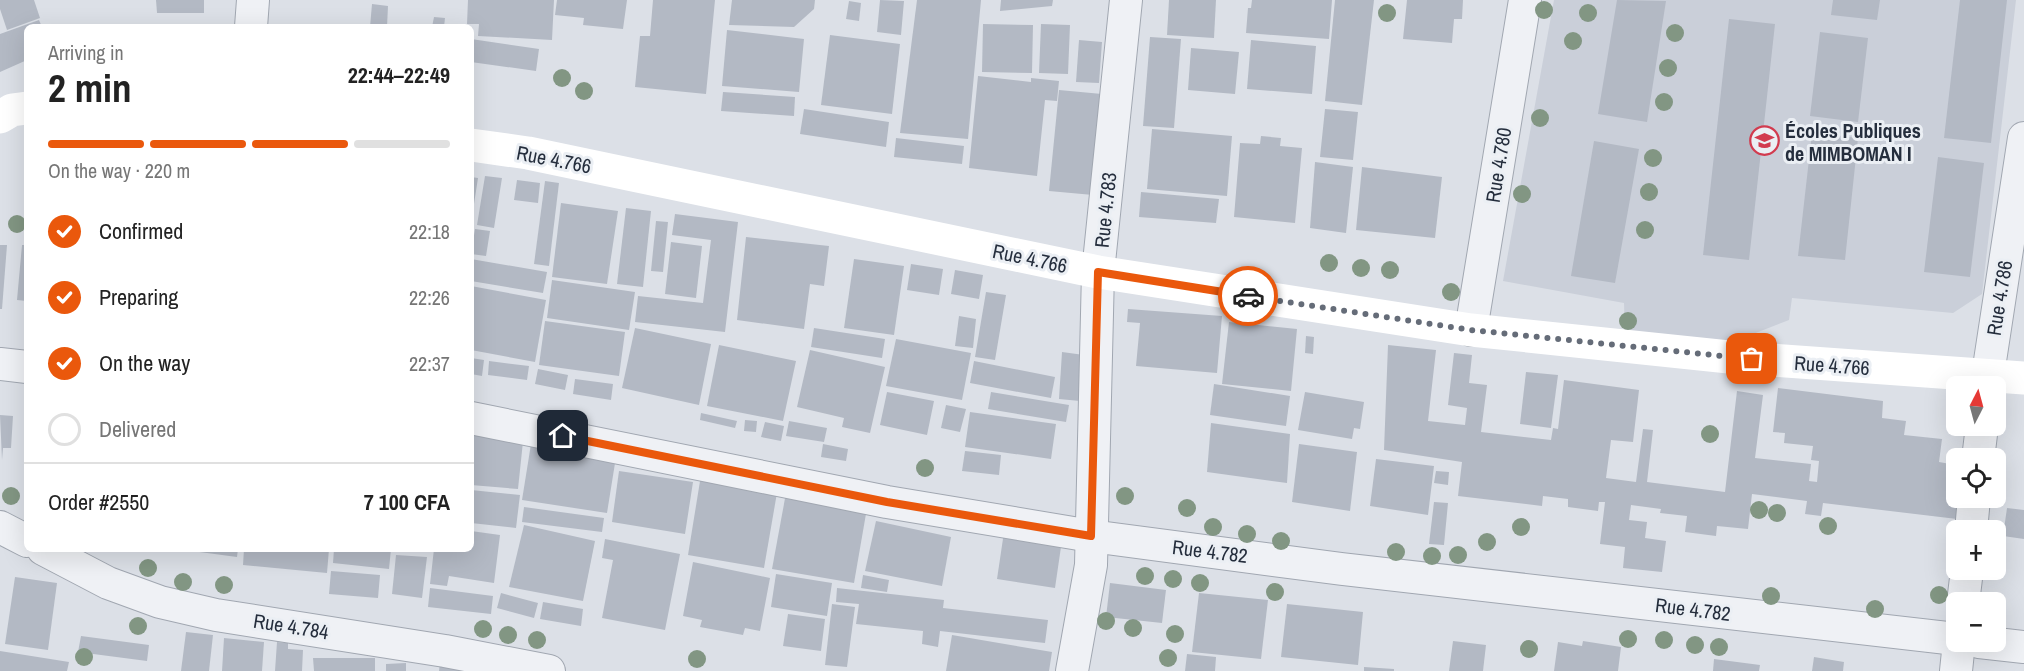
<!DOCTYPE html>
<html lang="en">
<head>
<meta charset="utf-8">
<style>
  :root { --surface:#fff; --page:#f6f6f6; --text:#222; --muted:#767676; --line:#e0e0e0; --accent:#ea580c }
  body { margin:0; font-family:"Archivo Narrow",sans-serif; background:var(--page); color:var(--text); height:100vh; display:flex; flex-direction:column; font-size:22px; white-space:nowrap }
  * { box-sizing:border-box; margin:0 }
  p { font-size:20px; color:var(--muted) }
  .icon { flex:none; width:33px; height:33px; fill:none; stroke:currentColor; stroke-width:2; stroke-linecap:round; stroke-linejoin:round }
  .map { position:relative; flex:1; overflow:hidden }
  .side { position:absolute; left:24px; top:24px; width:450px; height:528px; display:flex; flex-direction:column; background:var(--surface); border-radius:9px; box-shadow:0 6px 24px #0002 }
  .side>* { flex:none }
  .needle { width:39px; rotate:6deg }
  .controls { position:absolute; left:1946px; top:376px; display:grid; gap:12px }
  .controls a { display:grid; place-items:center; width:60px; height:60px; border-radius:9px; background:var(--surface); box-shadow:0 6px 24px #0002; font-size:30px }
  .pin { position:absolute; display:grid; place-items:center; width:51px; height:51px; color:#fff; margin:-26px; border-radius:12px; box-shadow:0 3px 9px #0006 }
  .courier { position:absolute; display:grid; place-items:center; width:60px; height:60px; margin:-30px; border:4px solid #ea580c; border-radius:50%; background:#fff; color:#222; box-shadow:0 2px 8px #0007 }
  .headline em { font-style:normal; font-weight:800 }
  .headline div { display:flex; flex-direction:column-reverse }
  .headline { display:flex; align-items:center; justify-content:space-between; height:102px; padding:0 24px }
  h1 { font-size:39px; font-weight:800; line-height:45px }
  .bar { display:grid; grid-template-columns:repeat(4,1fr); gap:9px 6px; align-content:center; height:72px; padding:0 24px }
  .bar i { height:8px; border-radius:4px; background:var(--line) }
  .bar .active { background:var(--accent) }
  .bar p { grid-column:span 4 }
  .line { display:flex; align-items:center; gap:15px; padding:0 24px; border-top:2px solid var(--line) }
  .line div { flex:1 }
  ol { padding:0 24px; list-style:none }
  li { display:flex; align-items:center; gap:18px; height:66px }
  li p { margin-inline-start:auto }
  li .icon { padding:6px; border-radius:50%; background:var(--accent); color:#fff; stroke-width:4 }
  li:last-child { color:var(--muted) }
  li i { width:33px; height:33px; border:3px solid var(--line); border-radius:50% }
  .map>svg:first-child { display:block }
  .built { fill:#cacfd9 }
  .building { fill:#b3b9c4 }
  .lines { fill:none; stroke-linecap:round; stroke-linejoin:round }
  .street-casing { stroke:#a1a7b1; stroke-width:34 }
  .street { stroke:#eff1f5; stroke-width:32 }
  .secondary { stroke:#fff; stroke-width:33 }
  .tree { fill:#829683 }
  .done { stroke:#656c78; stroke-width:6; stroke-dasharray:0 10.8 }
  .route { stroke:#ea580c; stroke-width:8 }
  .labels { text-anchor:middle; dominant-baseline:central; stroke-width:6; stroke-linejoin:round; paint-order:stroke }
  .poi-label { font-size:20px; font-weight:bold; fill:#252e3d; stroke:#ebeff4; text-anchor:start }
  .street-label { font-size:20px; fill:#252e3d; stroke:#ebeff4 }
</style>
</head>
<body>
<div class="map">
<svg width="2024" height="671" viewBox="0 0 2024 671">
  <rect width="100%" height="100%" fill="#dce0e7"/>
  <path class="built" d="M1554,0H2016L1982,294L1953,313L1792,298L1789,320L1735,341L1625,336L1624,303L1503,281Z"/>
  <g class="building">
    <path d="M0,0H34L40,18L7,30L0,9Z"/>
    <path d="M156,0H204V13H157Z"/>
    <path d="M468,0H554L552,40L478,36L479,24H467Z"/>
    <path d="M557,0H627L623,29L583,25L584,18L555,15Z"/>
    <path d="M653,0H715L706,94L635,87L640,36H650Z"/>
    <path d="M732,0H815L814,9L794,27L729,25Z"/>
    <path d="M880,0L904,1L901,35L877,32Z"/>
    <path d="M917,0H981L968,139L900,133Z"/>
    <path d="M1001,0H1053L1052,6L1000,11Z"/>
    <path d="M1169,0H1216L1214,38L1167,35Z"/>
    <path d="M1252,0H1332L1329,39L1246,33L1248,8H1251Z"/>
    <path d="M1335,0H1374L1362,105L1325,101Z"/>
    <path d="M1407,0H1463L1462,19H1454L1452,43L1403,39Z"/>
    <path d="M1617,0L1666,1L1647,122L1598,114Z"/>
    <path d="M1833,0H1880L1877,20L1831,15Z"/>
    <path d="M1960,0H2007L1991,143L1944,138Z"/>
    <path d="M849,1L861,3L859,21L846,19Z"/>
    <path d="M372,4L388,6L387,27H370Z"/>
    <path d="M434,17L445,18L444,27H432Z"/>
    <path d="M1729,19L1775,24L1749,260L1703,255Z"/>
    <path d="M39,20L42,27H27V60L0,72V34Z"/>
    <path d="M983,24L1033,25L1032,73L982,72Z"/>
    <path d="M1041,24L1070,25L1068,74L1039,73Z"/>
    <path d="M727,30L804,39L799,92L722,86Z"/>
    <path d="M1820,32L1868,38L1858,122L1810,116Z"/>
    <path d="M830,35L900,44L892,114L821,105Z"/>
    <path d="M1150,37L1181,39L1174,128L1143,126Z"/>
    <path d="M471,39L539,49L536,71L471,62Z"/>
    <path d="M1079,40L1102,42L1099,83L1076,82Z"/>
    <path d="M1251,40L1316,46L1312,94L1247,89Z"/>
    <path d="M1191,48L1239,52L1235,94L1188,90Z"/>
    <path d="M978,76L1031,82V78L1059,81L1057,101L1045,100L1037,176L969,168Z"/>
    <path d="M1059,90L1102,94L1093,195L1049,191Z"/>
    <path d="M723,92L795,97L794,116L721,111Z"/>
    <path d="M804,109L889,122L886,147L800,134Z"/>
    <path d="M1325,109L1358,112L1353,160L1320,157Z"/>
    <path d="M1152,129L1232,136L1227,196L1147,189Z"/>
    <path d="M1812,133L1858,138L1845,260L1798,256Z"/>
    <path d="M1261,136L1281,138L1280,146L1302,148L1295,223L1234,217L1240,143L1260,144Z"/>
    <path d="M896,138L964,146L962,164L894,157Z"/>
    <path d="M1594,141L1639,149L1615,283L1571,276Z"/>
    <path d="M1938,157L1984,163L1970,277L1924,272Z"/>
    <path d="M1315,162L1353,167L1346,233L1310,228Z"/>
    <path d="M1362,167L1442,177L1435,238L1356,230Z"/>
    <path d="M485,176L502,178L494,228L477,225Z"/>
    <path d="M471,177L478,178L472,217H471Z"/>
    <path d="M517,180L540,183L538,203L514,200Z"/>
    <path d="M545,181L559,183L549,266L534,264Z"/>
    <path d="M1141,192L1219,199L1216,223L1139,217Z"/>
    <path d="M561,203L618,211L607,284L552,277Z"/>
    <path d="M626,208L651,211L643,287L617,284Z"/>
    <path d="M675,214L738,222L725,332L635,322L638,296L703,303L711,240L672,235Z"/>
    <path d="M656,221L668,222L663,272L651,271Z"/>
    <path d="M475,229L490,231L486,256L471,254Z"/>
    <path d="M746,237L829,246L824,286L810,284L804,329L737,320Z"/>
    <path d="M671,242L702,246L696,298L665,294Z"/>
    <path d="M0,245H7L2,309H0Z"/>
    <path d="M22,245H27V301L17,300Z"/>
    <path d="M471,259L547,272L543,293L471,281Z"/>
    <path d="M854,259L904,266L894,335L844,328Z"/>
    <path d="M911,264L943,269L939,295L907,290Z"/>
    <path d="M955,270L983,275L979,299L951,294Z"/>
    <path d="M552,280L635,292L629,330L547,318Z"/>
    <path d="M471,286L546,300L535,362L471,350Z"/>
    <path d="M986,292L1006,295L995,360L975,357Z"/>
    <path d="M1128,309L1222,316L1217,373L1136,366L1140,323L1127,322Z"/>
    <path d="M959,316L976,319L973,348L955,346Z"/>
    <path d="M545,321L625,332L619,376L539,365Z"/>
    <path d="M1229,322L1297,329L1291,391L1222,384Z"/>
    <path d="M635,328L711,344L699,405L622,388Z"/>
    <path d="M814,328L885,339L882,358L811,347Z"/>
    <path d="M1306,336L1314,337L1313,354L1305,353Z"/>
    <path d="M896,339L971,353L962,400L886,386Z"/>
    <path d="M719,345L796,361L783,421L707,406Z"/>
    <path d="M1388,345L1436,350L1428,421L1465,425L1467,408L1448,405L1454,353L1472,355L1469,383L1487,385L1481,432L1551,440L1553,428L1558,429L1564,380L1639,390L1633,442L1611,440L1606,478L1636,482L1643,429L1653,430L1647,482L1725,492L1737,391L1763,395L1755,458L1811,464L1809,481L1817,482L1819,461L1811,460L1813,446L1784,443L1785,433L1773,432L1778,388L1883,401L1882,418L1906,421L1904,435L1942,439L1939,462L1956,465V498H1959L1957,519L1823,503L1821,516L1805,514L1807,501L1752,494L1748,529L1717,526L1716,536L1685,532L1687,516L1660,513L1661,509L1631,505L1629,520L1647,522L1645,538L1666,541L1662,572L1623,568L1625,547L1600,544L1605,502H1599L1598,511L1568,507V499L1543,496L1542,506L1458,496L1462,462L1384,450Z"/>
    <path d="M810,350L885,367L870,433L842,427L844,418L797,407Z"/>
    <path d="M1062,352L1084,355L1080,401L1059,399Z"/>
    <path d="M471,358L484,360L482,376L471,374Z"/>
    <path d="M489,361L529,366L527,380L488,375Z"/>
    <path d="M974,361L1055,377L1051,398L970,383Z"/>
    <path d="M538,369L568,375L565,390L535,384Z"/>
    <path d="M1526,372L1558,375L1551,428L1520,424Z"/>
    <path d="M575,379L613,384L611,400L573,394Z"/>
    <path d="M1214,384L1290,396L1286,426L1210,415Z"/>
    <path d="M887,392L934,401L927,435L880,425Z"/>
    <path d="M991,392L1069,405L1066,422L988,409Z"/>
    <path d="M1305,392L1364,402L1360,429L1354,428L1352,439L1298,430Z"/>
    <path d="M946,405L966,409L960,432L941,428Z"/>
    <path d="M970,412L1056,424L1051,459L965,447Z"/>
    <path d="M701,413L737,421L735,428L700,420Z"/>
    <path d="M0,415L13,416L11,448H3L2,460Z"/>
    <path d="M745,420L757,421L756,432L744,431Z"/>
    <path d="M789,421L827,428L824,442L786,436Z"/>
    <path d="M765,422L784,426L781,441L761,437Z"/>
    <path d="M1211,423L1290,434L1287,483L1207,472Z"/>
    <path d="M471,427L524,432L518,489L471,485Z"/>
    <path d="M531,444L616,457L607,513L522,500Z"/>
    <path d="M823,444L848,449L846,461L821,457Z"/>
    <path d="M1299,444L1357,452L1350,511L1292,502Z"/>
    <path d="M965,451L1001,455L999,475L962,471Z"/>
    <path d="M1376,459L1434,466L1428,515L1370,506Z"/>
    <path d="M619,471L693,482L685,534L612,522Z"/>
    <path d="M1436,471L1449,472L1448,485L1434,483Z"/>
    <path d="M701,475L778,487L764,568L688,555Z"/>
    <path d="M471,490L520,495L516,528L471,523Z"/>
    <path d="M786,493L867,508L854,583L772,569Z"/>
    <path d="M1434,502L1448,503L1444,545L1429,544Z"/>
    <path d="M524,507L604,518L602,532L522,522Z"/>
    <path d="M2007,508L2024,510V539L2003,536Z"/>
    <path d="M876,521L951,537L942,586L865,571Z"/>
    <path d="M524,525L595,541L583,601L509,587Z"/>
    <path d="M471,531L500,535L494,583L449,576L447,586L430,584L434,549H471Z"/>
    <path d="M1004,532L1062,540L1055,588L997,579Z"/>
    <path d="M605,539L680,554L665,630L602,618L613,560L602,558Z"/>
    <path d="M177,549H238L237,557Z"/>
    <path d="M244,549H329L327,573L243,565Z"/>
    <path d="M334,549H391L389,569L333,563Z"/>
    <path d="M396,555L427,557L422,598L392,594Z"/>
    <path d="M693,562L770,578L760,631L745,628L743,635L700,627L702,620L683,616Z"/>
    <path d="M331,571L380,575L378,598L329,594Z"/>
    <path d="M776,574L832,583L827,616L771,607Z"/>
    <path d="M863,575L889,580L887,592L861,588Z"/>
    <path d="M15,577L57,583L48,650L5,644Z"/>
    <path d="M1110,583L1166,590L1162,623L1106,617Z"/>
    <path d="M430,588L493,596L491,614L428,607Z"/>
    <path d="M837,588L944,600L943,608L1048,620L1045,643L940,631L938,647L922,644L923,631L856,624L859,604L836,602Z"/>
    <path d="M501,593L538,603L534,618L497,608Z"/>
    <path d="M1199,593L1268,600L1261,659L1192,652Z"/>
    <path d="M543,602L583,609L581,626L540,619Z"/>
    <path d="M832,604L855,607L847,667L825,665Z"/>
    <path d="M1287,604L1363,612L1358,665L1281,657Z"/>
    <path d="M788,614L825,619L821,651L783,646Z"/>
    <path d="M186,632L213,635L209,671H181Z"/>
    <path d="M952,635L1052,652L1049,671H946Z"/>
    <path d="M81,636L149,645L147,661L78,652Z"/>
    <path d="M224,638L264,642L262,671H222Z"/>
    <path d="M1453,641L1486,645L1483,671H1449Z"/>
    <path d="M1583,641L1621,647L1618,671H1554L1558,642L1582,646Z"/>
    <path d="M277,642L288,643V649L303,650L302,671H275Z"/>
    <path d="M0,651L69,662L67,671H0Z"/>
    <path d="M1187,654L1216,657L1215,671H1185Z"/>
    <path d="M1814,657L1844,662L1843,671H1812Z"/>
    <path d="M313,658H375V671H314Z"/>
    <path d="M1714,659L1760,665L1759,671H1713Z"/>
    <path d="M440,662L476,671H439Z"/>
    <path d="M406,663V671H386V664Z"/>
    <path d="M1364,667L1394,669V671H1364Z"/>
  </g>
  <g class="lines">
    <defs>
      <g id="street">
        <path d="M251,27L253,0"/>
        <path d="M1471,330L1525,0"/>
        <path d="M0,364L27,367"/>
        <path d="M1986,387L2024,138"/>
        <path d="M471,418L887,502L1091,536L1342,569L1956,639"/>
        <path d="M1978,459L1982,426"/>
        <path d="M0,527L27,541"/>
        <path d="M1971,531L1974,498"/>
        <path d="M43,549L108,583L160,602L216,615L445,651L549,671"/>
        <path d="M1963,603L1967,570"/>
        <path d="M1979,642L2024,647"/>
        <path d="M1072,671L1091,565L1098,272L1126,0"/>
        <path d="M1956,671L1959,642"/>
      </g>
    </defs>
    <use href="#street" class="street-casing"/>
    <use href="#street" class="street"/>
    <g class="secondary">
      <path d="M0,117L12,110L27,108"/>
      <path d="M471,145L528,153L1098,272L1471,330L1729,357L2024,378"/>
    </g>
  </g>
  <g class="tree">
    <circle cx="1544" cy="10" r="9"/>
    <circle cx="1387" cy="13" r="9"/>
    <circle cx="1588" cy="13" r="9"/>
    <circle cx="1675" cy="33" r="9"/>
    <circle cx="1573" cy="41" r="9"/>
    <circle cx="1668" cy="68" r="9"/>
    <circle cx="562" cy="78" r="9"/>
    <circle cx="584" cy="91" r="9"/>
    <circle cx="1664" cy="102" r="9"/>
    <circle cx="1540" cy="118" r="9"/>
    <circle cx="1653" cy="158" r="9"/>
    <circle cx="1649" cy="192" r="9"/>
    <circle cx="1522" cy="194" r="9"/>
    <circle cx="17" cy="224" r="9"/>
    <circle cx="1645" cy="230" r="9"/>
    <circle cx="1329" cy="263" r="9"/>
    <circle cx="1361" cy="268" r="9"/>
    <circle cx="1390" cy="270" r="9"/>
    <circle cx="1451" cy="292" r="9"/>
    <circle cx="1628" cy="321" r="9"/>
    <circle cx="1710" cy="434" r="9"/>
    <circle cx="925" cy="468" r="9"/>
    <circle cx="11" cy="496" r="9"/>
    <circle cx="1125" cy="496" r="9"/>
    <circle cx="1187" cy="508" r="9"/>
    <circle cx="1759" cy="510" r="9"/>
    <circle cx="1777" cy="513" r="9"/>
    <circle cx="1828" cy="526" r="9"/>
    <circle cx="1213" cy="527" r="9"/>
    <circle cx="1521" cy="527" r="9"/>
    <circle cx="1247" cy="534" r="9"/>
    <circle cx="1281" cy="541" r="9"/>
    <circle cx="1487" cy="542" r="9"/>
    <circle cx="1396" cy="552" r="9"/>
    <circle cx="1458" cy="555" r="9"/>
    <circle cx="1432" cy="556" r="9"/>
    <circle cx="148" cy="568" r="9"/>
    <circle cx="1145" cy="576" r="9"/>
    <circle cx="1173" cy="579" r="9"/>
    <circle cx="183" cy="582" r="9"/>
    <circle cx="1200" cy="583" r="9"/>
    <circle cx="224" cy="585" r="9"/>
    <circle cx="1275" cy="592" r="9"/>
    <circle cx="1939" cy="595" r="9"/>
    <circle cx="1771" cy="596" r="9"/>
    <circle cx="1875" cy="609" r="9"/>
    <circle cx="1106" cy="621" r="9"/>
    <circle cx="138" cy="626" r="9"/>
    <circle cx="1133" cy="628" r="9"/>
    <circle cx="483" cy="629" r="9"/>
    <circle cx="1175" cy="634" r="9"/>
    <circle cx="508" cy="635" r="9"/>
    <circle cx="1628" cy="639" r="9"/>
    <circle cx="537" cy="640" r="9"/>
    <circle cx="1664" cy="640" r="9"/>
    <circle cx="1695" cy="645" r="9"/>
    <circle cx="1719" cy="647" r="9"/>
    <circle cx="1529" cy="649" r="9"/>
    <circle cx="84" cy="657" r="9"/>
    <circle cx="1168" cy="658" r="9"/>
    <circle cx="697" cy="659" r="9"/>
  </g>
  <g class="lines">
    <path class="done" d="M1248,296L1471,330L1752,359"/>
    <path class="route" d="M563,436L887,502L1091,536L1098,272L1248,296"/>
  </g>
  <defs>
    <symbol id="school-ring" viewBox="-11 -11 22 22"><circle r="9.5" fill="#ebeff4" stroke="#d23b4f" stroke-width="1.5"/><path d="M0-5L7-2L0 1L-7-2ZM-4 1L0 2.5L4 1V4Q0 6-4 4Z" fill="#d23b4f"/></symbol>
  </defs>
  <g fill-rule="evenodd">
    <use href="#school-ring" x="1748" y="124" width="33" height="33"/>
  </g>
  <g class="labels">
    <g class="poi-label">
      <text x="1785" y="130">Écoles Publiques<tspan x="1785" dy="23">de MIMBOMAN I</tspan></text>
    </g>
    <g class="street-label">
      <text transform="translate(554 159) rotate(11)">Rue 4.766</text>
      <text transform="translate(1498 165) rotate(-81)">Rue 4.780</text>
      <text transform="translate(1105 210) rotate(-84)">Rue 4.783</text>
      <text transform="translate(1030 258) rotate(12)">Rue 4.766</text>
      <text transform="translate(1999 298) rotate(-81)">Rue 4.786</text>
      <text transform="translate(1832 365) rotate(4)">Rue 4.766</text>
      <text transform="translate(1210 551) rotate(7)">Rue 4.782</text>
      <text transform="translate(1693 609) rotate(7)">Rue 4.782</text>
      <text transform="translate(291 626) rotate(9)">Rue 4.784</text>
    </g>
  </g>
</svg>
<div class="controls">
<a><svg class="needle" viewBox="-14 -14 28 28"><path d="M0-13l5 13h-10z" fill="#e53935"/><path d="M0 13l5-13h-10z" fill="#767676"/></svg></a>
<a><svg class="icon" aria-label="locate" viewBox="0 0 24 24"><circle cx="12" cy="12" r="6"/><path d="M12 2v4M12 18v4M2 12h4M18 12h4"/></svg></a>
<a>+</a>
<a>−</a>
</div>
<div class="pin" style="left:1752px;top:359px;background:#ea580c"><svg class="icon" aria-label="bag" viewBox="0 0 24 24"><path d="M5 8h14l-1 12H6zM9 8a3 3 0 0 1 6 0"/></svg></div>
<div class="pin" style="left:563px;top:436px;background:#1f2937"><svg class="icon" aria-label="home" viewBox="0 0 24 24"><path d="M3 11l9-7 9 7M6 9v11h12V9"/></svg></div>
<div class="courier" style="left:1248px;top:296px"><svg class="icon" aria-label="car" viewBox="0 0 24 24"><path d="M5 17H2v-5l4-1 3-4h7l3 4 3 1v5h-3M9 17h6M6 11h13"/><circle cx="7" cy="17" r="2"/><circle cx="17" cy="17" r="2"/></svg></div>
<section class="side">
<div class="headline"><div><h1>2 min</h1><p>Arriving in</p></div><em>22:44–22:49</em></div>
<div class="bar"><i class="active"></i><i class="active"></i><i class="active"></i><i></i><p>On the way · 220 m</p></div>
<ol>
<li><svg class="icon" aria-label="check" viewBox="0 0 24 24"><path d="M5 12l5 5 9-10"/></svg>Confirmed<p>22:18</p></li>
<li><svg class="icon" aria-label="check" viewBox="0 0 24 24"><path d="M5 12l5 5 9-10"/></svg>Preparing<p>22:26</p></li>
<li><svg class="icon" aria-label="check" viewBox="0 0 24 24"><path d="M5 12l5 5 9-10"/></svg>On the way<p>22:37</p></li>
<li><i></i>Delivered</li>
</ol>
<div class="line" style="height:78px"><div>Order #2550</div><b>7 100 CFA</b></div>
</section>
</div>
</body>
</html>
